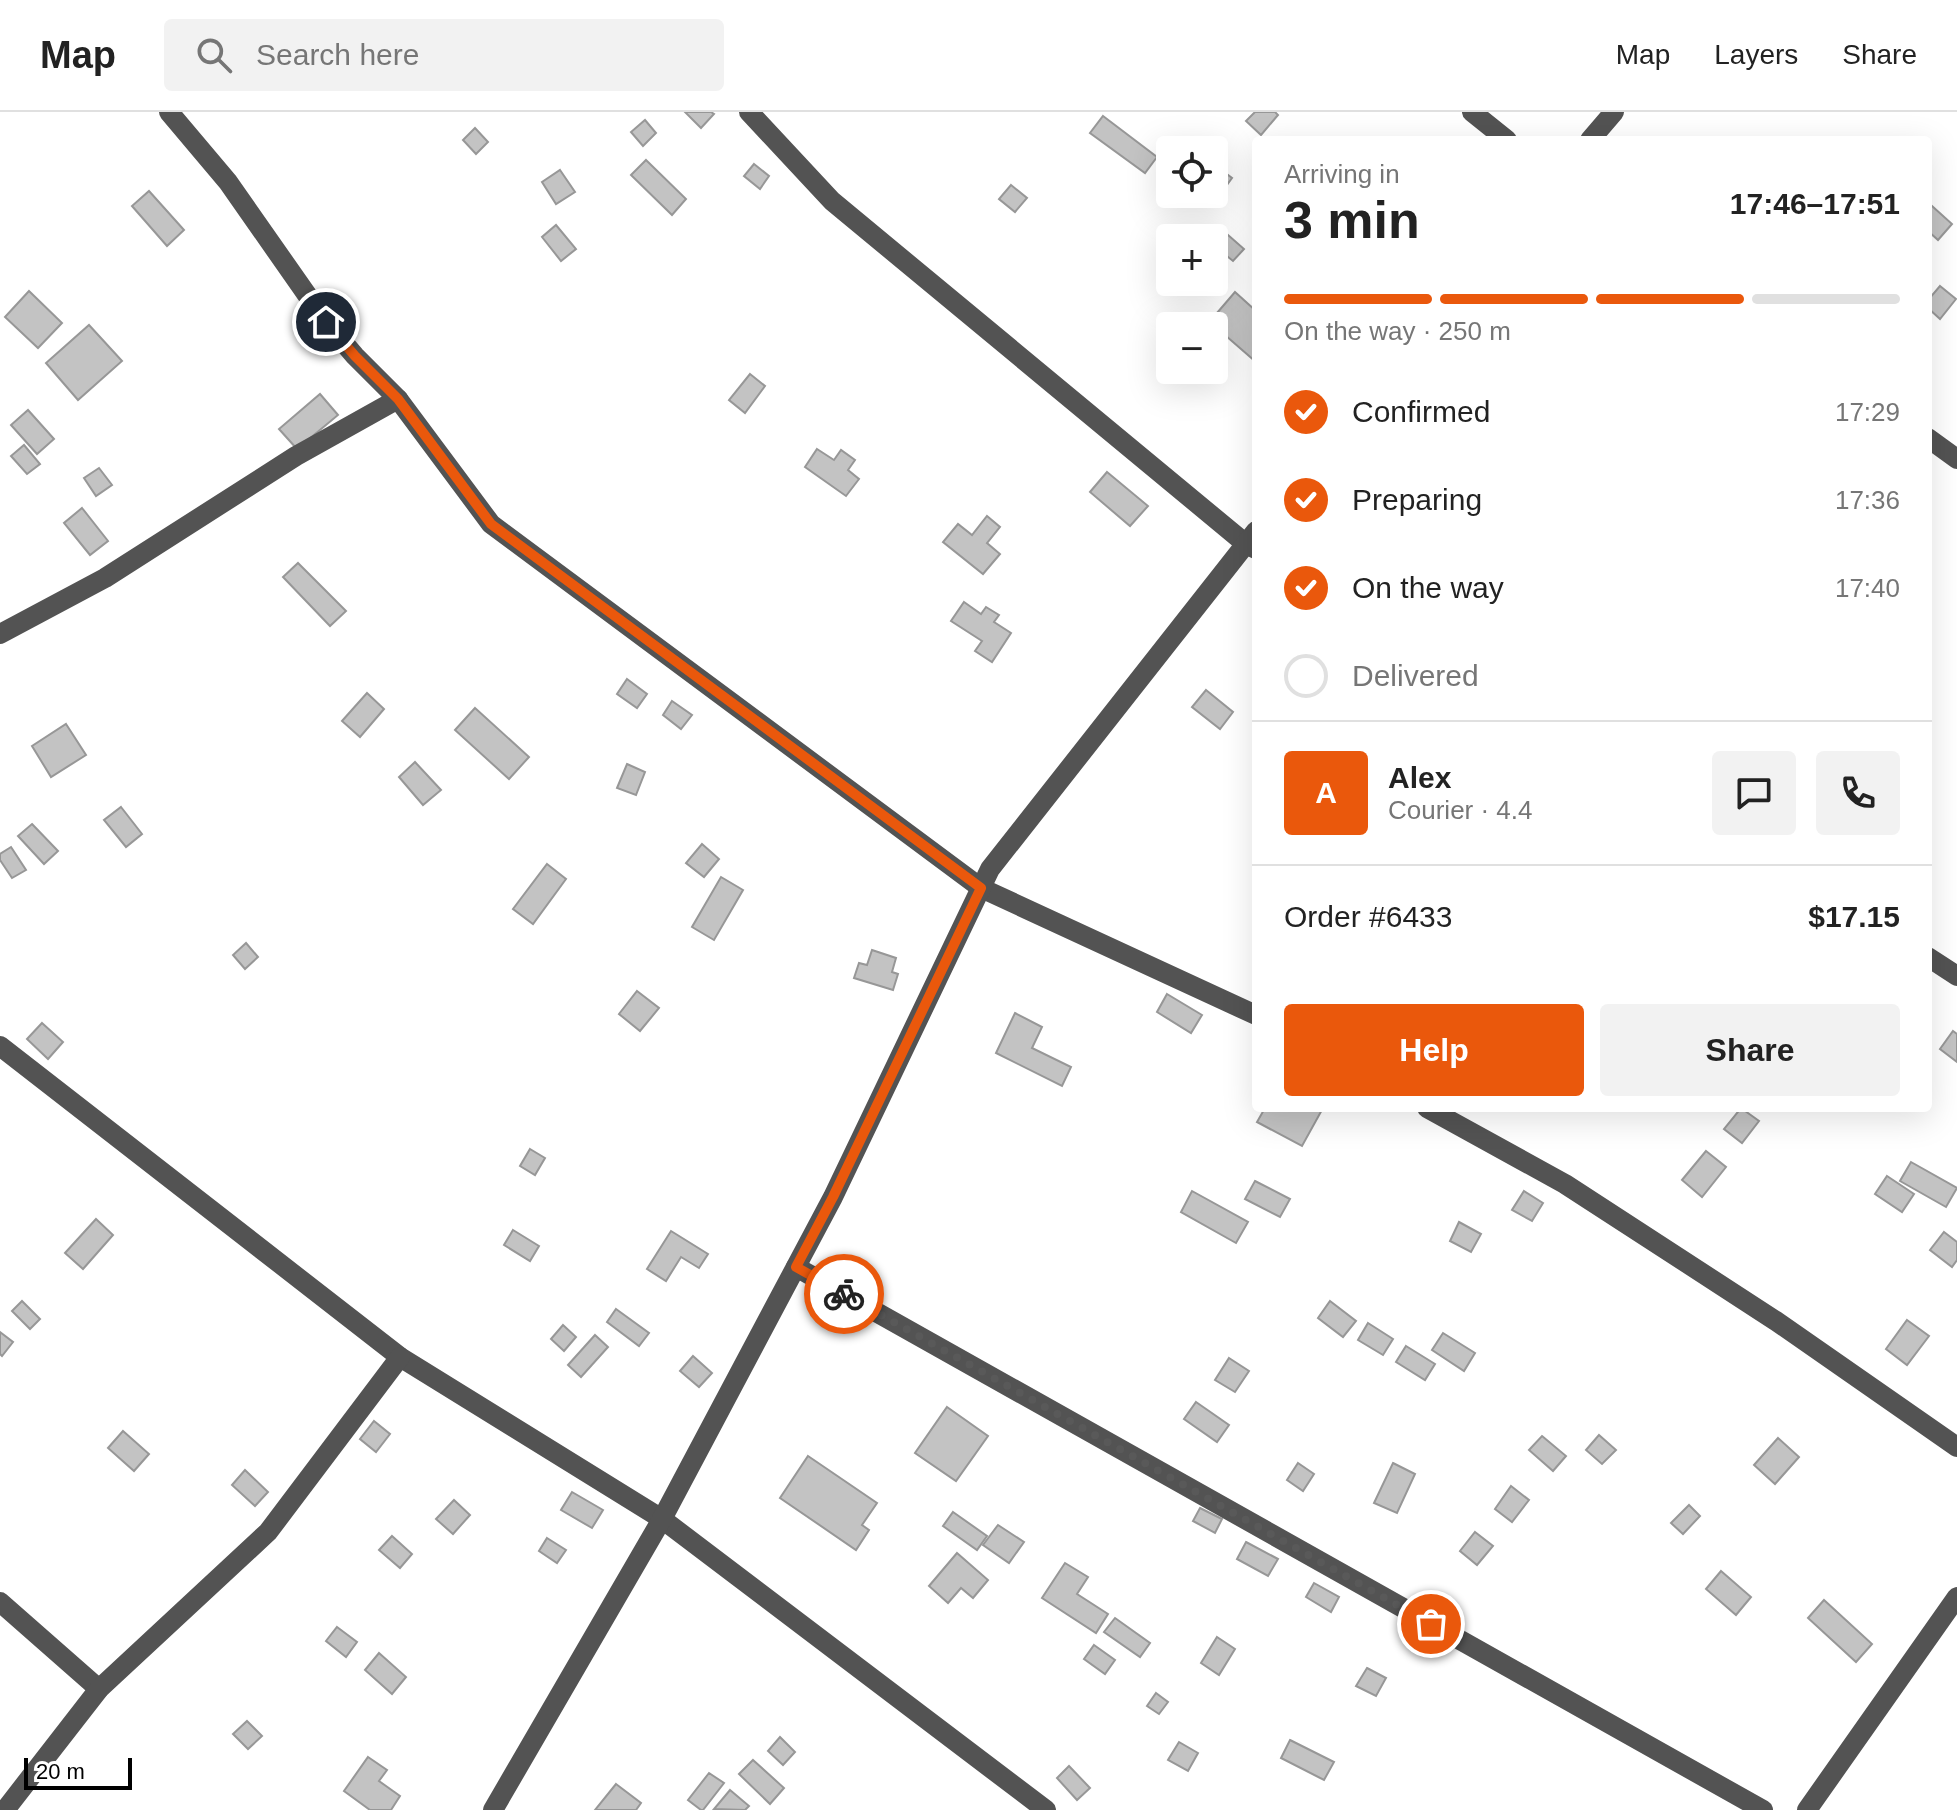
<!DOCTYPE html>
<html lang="en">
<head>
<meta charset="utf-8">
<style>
  :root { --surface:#fff; --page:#f2f2f2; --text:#222; --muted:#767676; --line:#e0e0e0; --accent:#ea580c }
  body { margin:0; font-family:Helvetica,sans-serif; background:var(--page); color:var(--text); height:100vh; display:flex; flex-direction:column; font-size:30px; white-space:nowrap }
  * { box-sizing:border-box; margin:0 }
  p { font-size:26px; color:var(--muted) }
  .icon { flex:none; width:44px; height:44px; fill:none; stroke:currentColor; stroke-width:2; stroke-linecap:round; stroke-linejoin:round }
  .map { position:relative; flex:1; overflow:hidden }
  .side { position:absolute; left:1252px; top:24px; width:680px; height:976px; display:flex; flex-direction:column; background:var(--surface); border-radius:8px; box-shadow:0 8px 32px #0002 }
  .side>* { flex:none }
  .tools { position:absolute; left:1156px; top:24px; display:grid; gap:16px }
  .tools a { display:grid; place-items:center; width:72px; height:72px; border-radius:8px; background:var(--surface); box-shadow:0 8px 32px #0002; font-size:40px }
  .scale { position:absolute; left:24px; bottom:20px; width:108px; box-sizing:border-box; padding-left:8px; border:4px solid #000; border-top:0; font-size:22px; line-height:28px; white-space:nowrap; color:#000; -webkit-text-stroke:6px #fff; paint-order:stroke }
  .pin { position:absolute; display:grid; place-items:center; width:68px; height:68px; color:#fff; margin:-34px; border:4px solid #fff; border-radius:50%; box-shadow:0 2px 8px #0007 }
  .courier { position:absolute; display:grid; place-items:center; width:80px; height:80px; margin:-40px; border:6px solid #ea580c; border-radius:50%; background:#fff; color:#222; box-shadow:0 2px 10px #0007 }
  .headline em { font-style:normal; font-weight:800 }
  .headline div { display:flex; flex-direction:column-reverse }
  .headline { display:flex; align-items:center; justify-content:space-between; height:136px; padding:0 32px }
  h1 { font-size:52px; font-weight:800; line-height:60px }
  .bar { display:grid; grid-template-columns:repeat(4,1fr); gap:12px 8px; align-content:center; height:96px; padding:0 32px }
  .bar i { height:10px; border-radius:6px; background:var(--line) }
  .bar .on { background:var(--accent) }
  .bar p { grid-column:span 4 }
  .line { display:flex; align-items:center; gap:20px; padding:0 32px; border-top:2px solid var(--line) }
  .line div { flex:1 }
  .round { display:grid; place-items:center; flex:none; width:84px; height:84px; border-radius:8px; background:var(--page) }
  ol { padding:0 32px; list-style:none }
  li { display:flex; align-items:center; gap:24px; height:88px }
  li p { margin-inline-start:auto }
  li .icon { padding:8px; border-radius:50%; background:var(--accent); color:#fff; stroke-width:4 }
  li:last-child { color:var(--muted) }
  li i { width:44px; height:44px; border:4px solid var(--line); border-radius:50% }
  .primary-button { display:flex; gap:16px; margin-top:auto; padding:16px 32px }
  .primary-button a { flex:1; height:92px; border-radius:8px; background:var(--accent); color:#fff; font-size:32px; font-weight:800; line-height:92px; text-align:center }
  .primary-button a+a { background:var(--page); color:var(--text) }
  header { display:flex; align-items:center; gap:48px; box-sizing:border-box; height:112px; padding:0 40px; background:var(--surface); border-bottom:2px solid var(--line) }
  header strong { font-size:38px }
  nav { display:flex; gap:44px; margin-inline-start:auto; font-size:28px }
  .search { width:560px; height:72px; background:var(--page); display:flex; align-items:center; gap:20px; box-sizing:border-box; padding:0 28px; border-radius:8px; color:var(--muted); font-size:30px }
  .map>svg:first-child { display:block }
  .building { fill:#c3c3c3; stroke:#979797; stroke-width:2 }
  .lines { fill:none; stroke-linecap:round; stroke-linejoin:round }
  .minor { stroke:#535353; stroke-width:20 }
  .done { stroke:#595959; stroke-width:8; stroke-dasharray:0 14.4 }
  .route { stroke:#ea580c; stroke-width:10 }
</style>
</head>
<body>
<header>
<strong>Map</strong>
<div class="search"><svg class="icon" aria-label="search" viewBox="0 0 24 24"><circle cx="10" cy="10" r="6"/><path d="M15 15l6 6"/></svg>Search here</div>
<nav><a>Map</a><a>Layers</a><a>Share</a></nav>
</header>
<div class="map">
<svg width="1957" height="1698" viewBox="0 0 1957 1698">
  <rect width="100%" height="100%" fill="#fff"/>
  <g class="building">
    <path d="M685,0H711L714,2L701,16Z"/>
    <path d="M1255,0H1275L1278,3L1261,23L1246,9Z"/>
    <path d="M1103,4L1157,45L1145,61L1090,21Z"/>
    <path d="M645,8L656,21L643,34L631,20Z"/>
    <path d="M475,16L488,30L476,42L463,28Z"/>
    <path d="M646,48L686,87L672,103L631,63Z"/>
    <path d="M754,52L769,64L760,77L744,64Z"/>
    <path d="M1215,53L1232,66L1221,81L1214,76Z"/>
    <path d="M560,58L575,80L556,92L542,70Z"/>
    <path d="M1011,73L1027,86L1015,100L999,87Z"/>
    <path d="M149,79L184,118L167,134L132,94Z"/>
    <path d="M1932,94L1952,112L1938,128L1928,119V99Z"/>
    <path d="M556,113L576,137L561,149L542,125Z"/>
    <path d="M1228,123L1244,137L1233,149L1217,136Z"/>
    <path d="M1940,174L1956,187L1940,207L1928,196V188Z"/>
    <path d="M29,179L62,211L38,236L5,205Z"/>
    <path d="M1235,180L1256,199V250L1218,217L1226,209L1217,201Z"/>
    <path d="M89,213L122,249L78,288L46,251Z"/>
    <path d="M750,262L765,274L745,301L729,288Z"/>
    <path d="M320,282L338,303L297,337L279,317Z"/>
    <path d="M28,298L54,327L37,342L11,313Z"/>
    <path d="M24,333L40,352L27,362L11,344Z"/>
    <path d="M817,337L834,348L841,338L855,348L848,358L859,367L846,384L805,355Z"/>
    <path d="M99,356L112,373L96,384L84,366Z"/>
    <path d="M1107,360L1148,394L1130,414L1090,380Z"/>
    <path d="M82,396L108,429L90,443L64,411Z"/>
    <path d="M987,404L1000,415L987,431L1000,442L983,462L943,430L958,412L972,423Z"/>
    <path d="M298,451L346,499L330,514L283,465Z"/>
    <path d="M964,490L981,502L986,495L999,503L994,510L1011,521L992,550L975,539L982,529L951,509Z"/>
    <path d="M627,567L647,582L637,596L617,582Z"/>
    <path d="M1206,578L1233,600L1220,617L1192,595Z"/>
    <path d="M367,581L384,597L360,625L342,609Z"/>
    <path d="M672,589L692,603L681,617L663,603Z"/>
    <path d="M475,596L529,645L509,667L455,618Z"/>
    <path d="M66,612L86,643L51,665L32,634Z"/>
    <path d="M415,650L441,678L423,693L399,665Z"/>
    <path d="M627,652L645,660L636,683L617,676Z"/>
    <path d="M121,695L142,722L126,735L104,708Z"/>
    <path d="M32,712L58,739L44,752L18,724Z"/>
    <path d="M702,732L719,747L704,765L686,751Z"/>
    <path d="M11,735L26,758L12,766L0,748V742Z"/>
    <path d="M547,752L566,767L533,812L513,797Z"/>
    <path d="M721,765L743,778L714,828L692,815Z"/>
    <path d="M246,831L258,845L245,857L233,843Z"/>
    <path d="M872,838L896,846L892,860L898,862L893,878L854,866L859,851L867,853Z"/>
    <path d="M637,879L659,896L640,919L619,902Z"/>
    <path d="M1167,882L1202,903L1191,921L1157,900Z"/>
    <path d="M1015,901L1042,915L1032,936L1071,955L1062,974L996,941Z"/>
    <path d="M42,911L63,930L48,947L27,927Z"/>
    <path d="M1953,919L1957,922V950L1940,937Z"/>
    <path d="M1265,996H1323L1302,1034L1257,1010Z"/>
    <path d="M1741,996L1759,1009L1742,1031L1724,1017Z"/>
    <path d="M530,1037L545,1046L535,1063L520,1054Z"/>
    <path d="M1706,1039L1726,1055L1702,1085L1682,1068Z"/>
    <path d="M1911,1050L1957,1076L1946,1095L1900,1069Z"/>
    <path d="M1887,1064L1914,1082L1902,1100L1875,1082Z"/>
    <path d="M1255,1069L1290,1087L1280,1105L1245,1087Z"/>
    <path d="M1192,1079L1248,1110L1236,1131L1181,1100Z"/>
    <path d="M1524,1079L1543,1091L1532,1109L1512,1098Z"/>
    <path d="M96,1107L113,1123L83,1157L65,1141Z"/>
    <path d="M1459,1110L1481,1122L1471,1140L1450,1129Z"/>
    <path d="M513,1118L539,1134L530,1149L504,1133Z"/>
    <path d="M671,1119L708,1142L699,1156L681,1145L666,1169L647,1157Z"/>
    <path d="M1944,1120L1957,1130V1148L1952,1155L1930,1138Z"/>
    <path d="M22,1189L40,1207L30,1217L12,1199Z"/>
    <path d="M1330,1189L1356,1209L1343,1225L1318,1206Z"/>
    <path d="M616,1197L649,1221L639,1234L607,1210Z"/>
    <path d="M1907,1208L1929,1224L1907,1253L1886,1237Z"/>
    <path d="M1368,1211L1393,1227L1383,1243L1358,1228Z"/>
    <path d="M563,1213L576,1225L564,1239L551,1227Z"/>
    <path d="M0,1220L13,1230L2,1244L0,1242Z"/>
    <path d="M1443,1221L1475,1241L1464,1259L1432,1238Z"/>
    <path d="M595,1223L608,1235L581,1265L568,1253Z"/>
    <path d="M1406,1234L1435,1252L1425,1268L1396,1250Z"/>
    <path d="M693,1244L712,1261L699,1275L680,1259Z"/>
    <path d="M1229,1246L1249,1259L1235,1280L1215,1268Z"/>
    <path d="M1196,1290L1229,1313L1217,1330L1184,1307Z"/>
    <path d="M947,1295L988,1324L956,1369L915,1341Z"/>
    <path d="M374,1309L390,1322L376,1340L360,1327Z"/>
    <path d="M123,1319L149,1342L134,1359L108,1336Z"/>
    <path d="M1599,1323L1616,1338L1602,1352L1586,1338Z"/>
    <path d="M1542,1324L1566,1344L1553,1359L1529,1338Z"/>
    <path d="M1778,1326L1799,1345L1775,1372L1754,1353Z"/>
    <path d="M808,1344L877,1391L862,1413L869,1418L856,1438L780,1386Z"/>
    <path d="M1298,1351L1314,1362L1303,1379L1287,1368Z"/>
    <path d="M1393,1351L1415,1362L1397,1401L1374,1391Z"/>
    <path d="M245,1358L268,1380L255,1394L232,1373Z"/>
    <path d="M1511,1374L1529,1388L1512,1410L1495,1397Z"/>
    <path d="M572,1380L603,1398L592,1416L561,1398Z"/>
    <path d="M454,1388L470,1403L453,1422L436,1407Z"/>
    <path d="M1689,1393L1700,1404L1683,1422L1671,1411Z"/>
    <path d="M1200,1396L1222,1407L1215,1421L1193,1409Z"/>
    <path d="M953,1400L987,1424L977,1438L943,1414Z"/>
    <path d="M998,1413L1024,1430L1009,1451L983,1433Z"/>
    <path d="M1475,1420L1493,1434L1477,1453L1460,1439Z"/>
    <path d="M392,1424L412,1442L400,1456L379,1438Z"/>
    <path d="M547,1426L566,1438L557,1451L539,1439Z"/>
    <path d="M1246,1430L1278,1447L1268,1464L1237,1447Z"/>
    <path d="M957,1441L988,1468L973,1486L961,1476L948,1491L929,1474Z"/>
    <path d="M1065,1451L1088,1465L1077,1482L1108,1502L1096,1521L1042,1486Z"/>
    <path d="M1721,1459L1751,1485L1736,1503L1706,1477Z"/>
    <path d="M1314,1471L1339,1485L1331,1500L1306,1485Z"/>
    <path d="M1824,1488L1872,1532L1856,1550L1808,1506Z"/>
    <path d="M1115,1506L1150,1531L1140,1545L1104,1520Z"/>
    <path d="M337,1515L357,1530L346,1545L326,1529Z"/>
    <path d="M1217,1525L1235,1537L1219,1563L1201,1551Z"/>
    <path d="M1094,1533L1115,1548L1105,1562L1084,1547Z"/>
    <path d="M379,1541L406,1565L392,1582L365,1558Z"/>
    <path d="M1367,1556L1386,1566L1376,1584L1356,1574Z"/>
    <path d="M1156,1581L1168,1590L1159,1602L1147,1594Z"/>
    <path d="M247,1609L262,1624L248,1637L233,1622Z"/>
    <path d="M780,1625L795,1640L783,1653L768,1639Z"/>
    <path d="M1290,1628L1334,1650L1324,1668L1281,1646Z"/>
    <path d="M1179,1630L1198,1641L1188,1659L1168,1648Z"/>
    <path d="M368,1645L387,1658L379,1669L400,1684L391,1698H370L344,1679Z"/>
    <path d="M753,1648L784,1676L770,1692L739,1662Z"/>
    <path d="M1069,1654L1090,1676L1077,1688L1057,1666Z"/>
    <path d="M709,1661L724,1671L703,1698H701L688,1688Z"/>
    <path d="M616,1672L641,1691L636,1698H595Z"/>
    <path d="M730,1678L749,1694L745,1698L714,1697Z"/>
  </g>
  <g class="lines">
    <g class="minor">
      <path d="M169,0L228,70L326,210L355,244L398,287L491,412L981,776L1256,903"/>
      <path d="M749,0L832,89L1246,432L1256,437"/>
      <path d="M1472,0L1507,28"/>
      <path d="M1590,28L1614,0"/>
      <path d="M1928,326L1957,347"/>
      <path d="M0,522L105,466L296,344L398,287"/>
      <path d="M1928,845L1957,864"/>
      <path d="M0,934L400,1245L662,1407L1046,1698"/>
      <path d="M1427,996L1565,1072L1776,1209L1957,1335"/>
      <path d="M796,1155L1763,1698"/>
      <path d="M0,1490L99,1577"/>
      <path d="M5,1698L99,1577L268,1420L400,1245"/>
      <path d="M493,1698L662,1407L833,1085L990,757L1256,419"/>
      <path d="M1807,1698L1957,1485"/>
    </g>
  </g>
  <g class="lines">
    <path class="done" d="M844,1182L1431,1512"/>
    <path class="route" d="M326,210L355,244L398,287L491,412L981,776L833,1085L796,1155L844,1182"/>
  </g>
</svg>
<div class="tools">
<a><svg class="icon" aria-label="locate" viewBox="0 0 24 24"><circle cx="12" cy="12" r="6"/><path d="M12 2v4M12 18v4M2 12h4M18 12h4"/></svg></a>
<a>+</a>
<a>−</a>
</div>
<div class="scale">20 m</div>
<div class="pin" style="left:1431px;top:1512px;background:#ea580c"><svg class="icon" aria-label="bag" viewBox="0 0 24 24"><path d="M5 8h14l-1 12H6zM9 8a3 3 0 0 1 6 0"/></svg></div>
<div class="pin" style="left:326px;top:210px;background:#1f2937"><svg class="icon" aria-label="home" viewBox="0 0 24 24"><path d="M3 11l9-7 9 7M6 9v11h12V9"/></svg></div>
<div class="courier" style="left:844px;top:1182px"><svg class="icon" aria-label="bike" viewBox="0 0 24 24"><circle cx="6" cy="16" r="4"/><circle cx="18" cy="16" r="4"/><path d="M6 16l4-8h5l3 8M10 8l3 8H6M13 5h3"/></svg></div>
<section class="side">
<div class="headline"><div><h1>3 min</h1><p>Arriving in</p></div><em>17:46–17:51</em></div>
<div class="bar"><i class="on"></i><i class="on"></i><i class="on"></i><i></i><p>On the way · 250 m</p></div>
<ol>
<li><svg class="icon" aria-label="check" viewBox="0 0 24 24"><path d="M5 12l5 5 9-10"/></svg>Confirmed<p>17:29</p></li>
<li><svg class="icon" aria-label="check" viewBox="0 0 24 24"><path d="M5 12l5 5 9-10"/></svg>Preparing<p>17:36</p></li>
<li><svg class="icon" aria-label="check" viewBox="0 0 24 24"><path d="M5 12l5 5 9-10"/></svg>On the way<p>17:40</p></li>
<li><i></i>Delivered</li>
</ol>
<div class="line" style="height:144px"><b class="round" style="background:var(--accent);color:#fff">A</b><div><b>Alex</b><p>Courier · 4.4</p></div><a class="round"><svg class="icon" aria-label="chat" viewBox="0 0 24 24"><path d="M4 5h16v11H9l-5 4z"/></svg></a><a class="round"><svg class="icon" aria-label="phone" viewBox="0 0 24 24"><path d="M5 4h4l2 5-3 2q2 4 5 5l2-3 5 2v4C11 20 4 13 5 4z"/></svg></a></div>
<div class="line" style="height:104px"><div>Order #6433</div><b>$17.15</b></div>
<div class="primary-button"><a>Help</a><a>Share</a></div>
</section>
</div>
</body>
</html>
